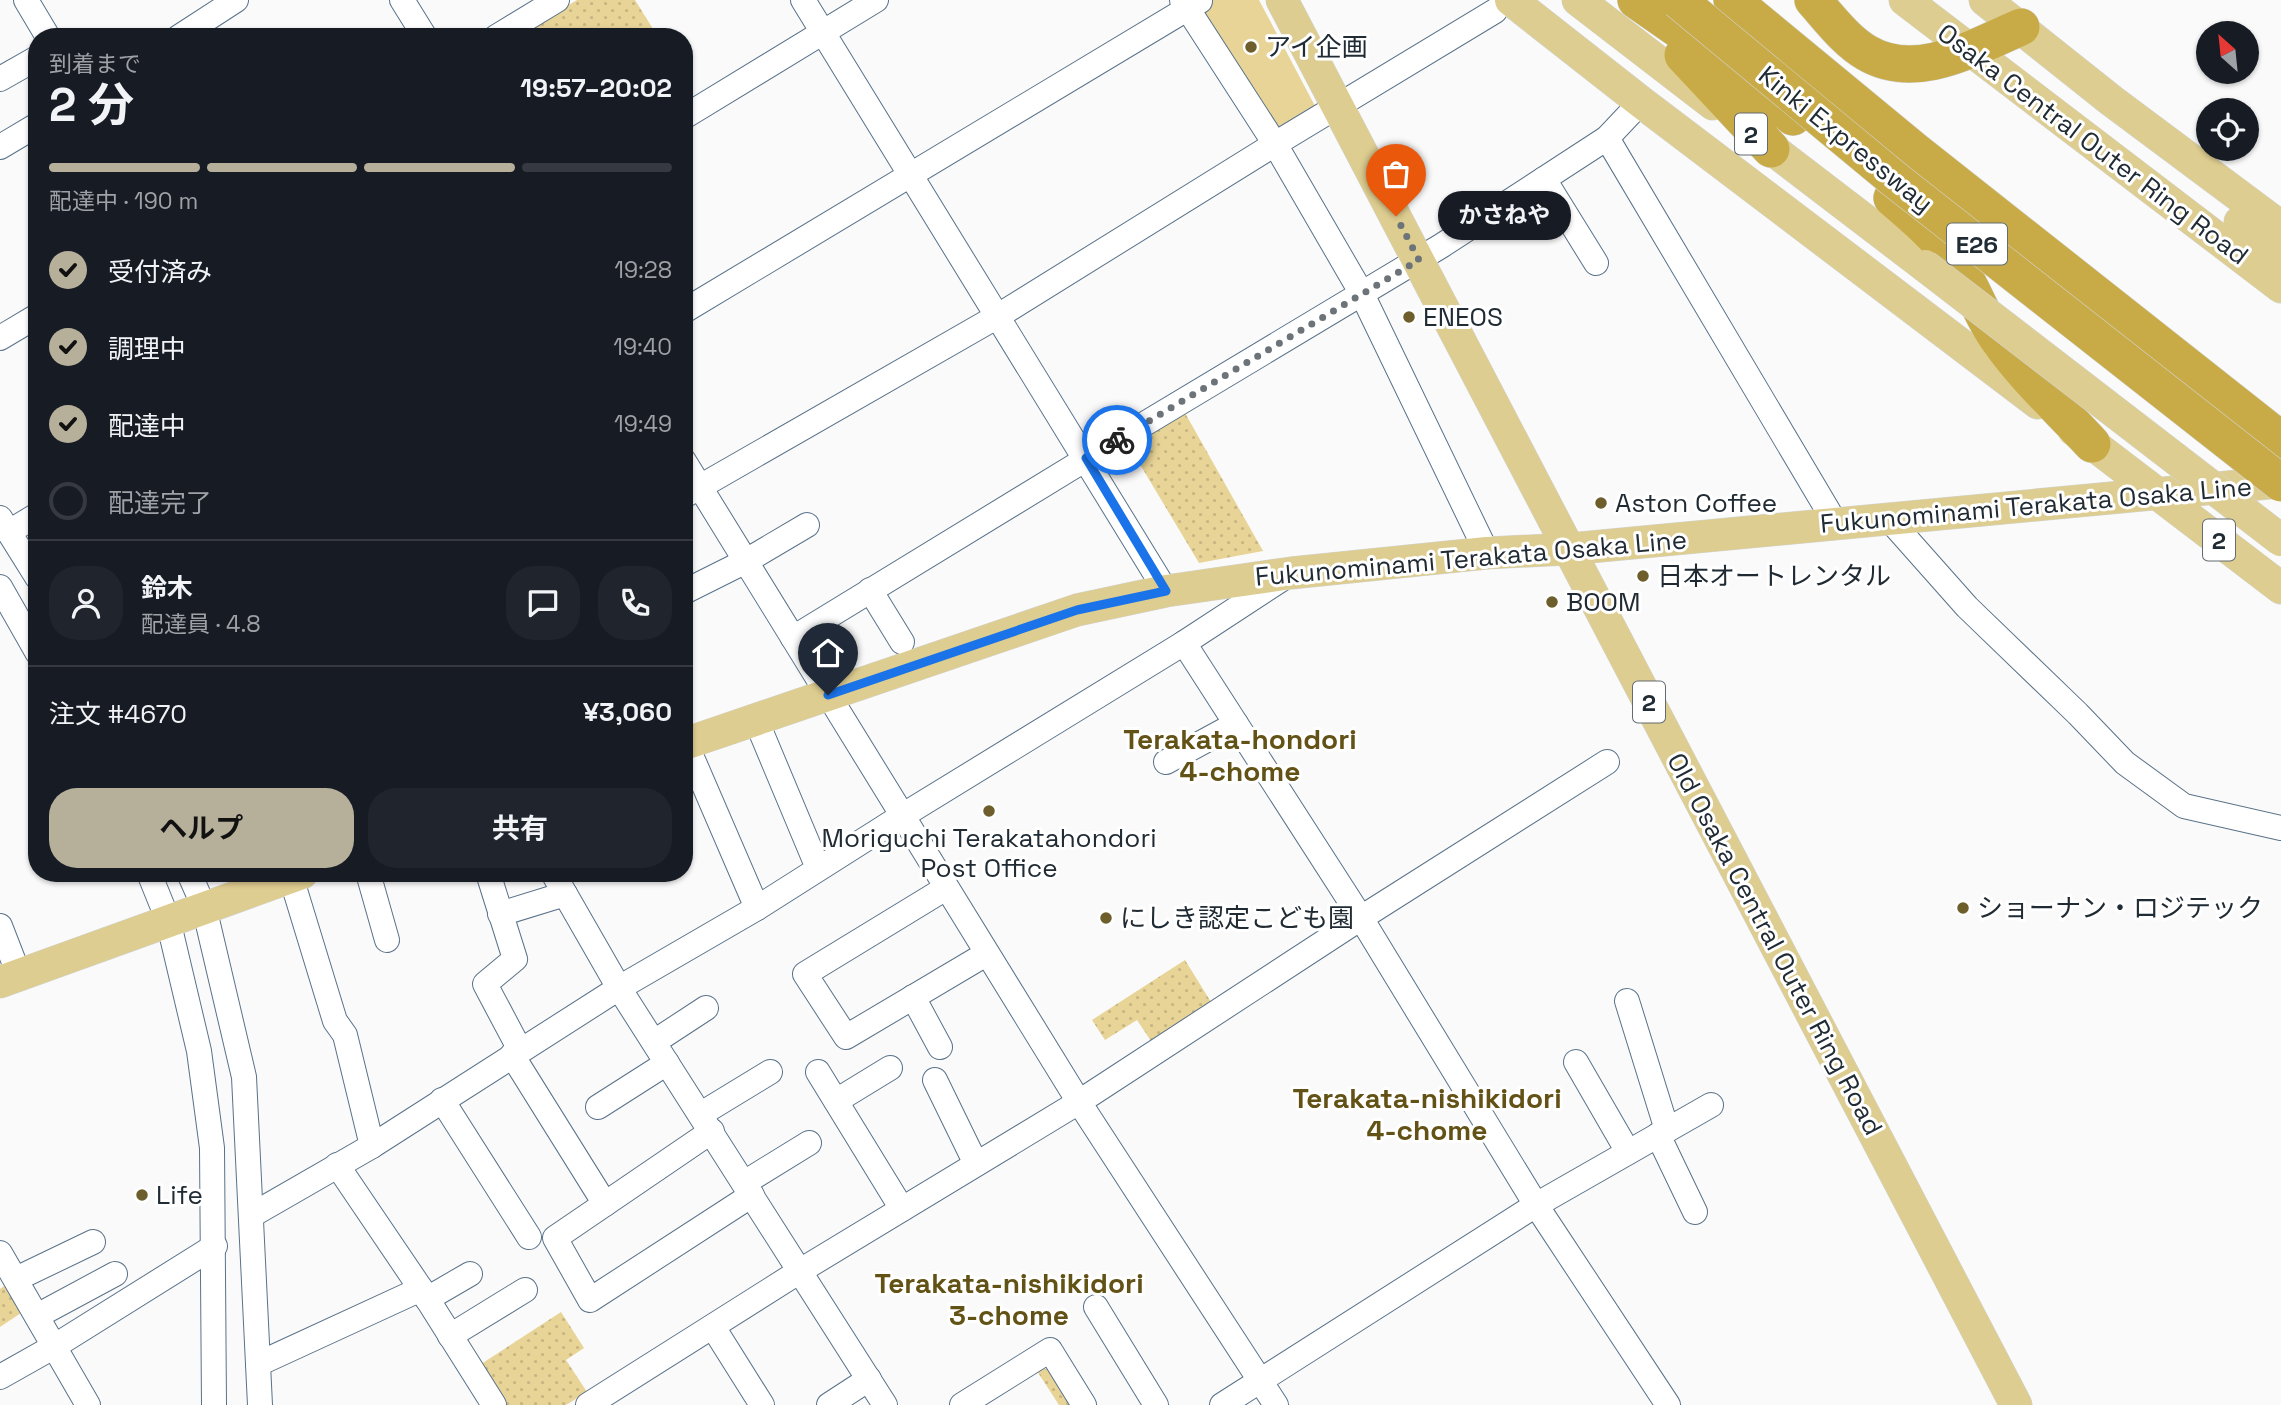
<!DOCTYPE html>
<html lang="ja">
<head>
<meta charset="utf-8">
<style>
  :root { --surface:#171b24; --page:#20242c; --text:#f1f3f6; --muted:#9ea1a6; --line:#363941; --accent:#b6b09b }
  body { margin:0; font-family:"Space Grotesk","Noto Sans JP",sans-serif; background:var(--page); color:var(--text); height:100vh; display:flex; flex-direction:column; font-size:26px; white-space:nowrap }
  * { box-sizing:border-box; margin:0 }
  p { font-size:23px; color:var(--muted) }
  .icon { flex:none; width:38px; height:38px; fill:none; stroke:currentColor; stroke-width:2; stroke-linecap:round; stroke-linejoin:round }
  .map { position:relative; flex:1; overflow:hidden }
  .details { position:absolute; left:28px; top:28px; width:665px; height:854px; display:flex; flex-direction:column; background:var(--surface); border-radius:28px; box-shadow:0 2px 5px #0004 }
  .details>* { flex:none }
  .needle { width:46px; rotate:333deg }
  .controls { position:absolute; left:2196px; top:21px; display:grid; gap:14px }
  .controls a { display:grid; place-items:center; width:63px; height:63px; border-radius:50%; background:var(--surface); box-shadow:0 2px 5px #0004; font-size:35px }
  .pin { position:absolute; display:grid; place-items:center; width:60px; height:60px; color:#fff; margin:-72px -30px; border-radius:50% 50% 50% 0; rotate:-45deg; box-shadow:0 0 7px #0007 }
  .pin .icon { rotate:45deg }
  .courier { position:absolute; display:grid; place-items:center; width:70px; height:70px; margin:-35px; border:5px solid #1a73e8; border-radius:50%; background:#fff; color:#222; box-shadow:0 2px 9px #0007 }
  .bubble { position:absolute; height:49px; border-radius:24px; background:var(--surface); box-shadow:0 2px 5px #0004; font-size:23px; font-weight:700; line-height:49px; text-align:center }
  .summary em { font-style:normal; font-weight:700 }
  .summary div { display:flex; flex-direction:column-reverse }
  .summary { display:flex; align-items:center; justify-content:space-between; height:119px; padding:0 21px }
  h1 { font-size:46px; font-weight:700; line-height:52px }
  .bar { display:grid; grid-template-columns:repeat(4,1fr); gap:10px 7px; align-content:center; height:84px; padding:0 21px }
  .bar i { height:9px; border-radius:5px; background:var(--line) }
  .bar .current { background:var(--accent) }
  .bar p { grid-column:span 4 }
  .line { display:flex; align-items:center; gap:18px; padding:0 21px; border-top:2px solid var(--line) }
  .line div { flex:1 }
  .round { display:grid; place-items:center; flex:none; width:74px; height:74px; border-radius:28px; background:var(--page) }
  ol { padding:0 21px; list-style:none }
  li { display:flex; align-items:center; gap:21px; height:77px }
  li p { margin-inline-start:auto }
  li .icon { padding:7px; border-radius:50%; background:var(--accent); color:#111; stroke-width:4 }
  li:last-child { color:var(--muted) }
  li i { width:38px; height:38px; border:4px solid var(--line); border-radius:50% }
  .cta { display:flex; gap:14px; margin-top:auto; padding:14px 21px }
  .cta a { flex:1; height:80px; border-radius:28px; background:var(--accent); color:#111; font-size:28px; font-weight:700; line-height:80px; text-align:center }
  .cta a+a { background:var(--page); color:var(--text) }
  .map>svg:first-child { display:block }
  .grass { fill:#e8d496 }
  .park { fill:url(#park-dots) }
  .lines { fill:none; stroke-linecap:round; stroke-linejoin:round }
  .minor-casing { stroke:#597289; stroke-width:26 }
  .major-casing { stroke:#d2d5d6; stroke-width:33 }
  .highway-casing { stroke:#d2d5d6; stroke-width:38 }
  .minor { stroke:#fff; stroke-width:24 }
  .major { stroke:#decd90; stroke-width:32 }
  .highway { stroke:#c8ab46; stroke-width:37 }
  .major-bridge-casing { stroke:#d2d5d6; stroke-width:33; stroke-linecap:butt }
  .highway-bridge-casing { stroke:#d2d5d6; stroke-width:38; stroke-linecap:butt }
  .major-bridge { stroke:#decd90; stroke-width:32 }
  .highway-bridge { stroke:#c8ab46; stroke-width:37 }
  .done { stroke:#6c7379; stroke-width:7; stroke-dasharray:0 12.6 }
  .route { stroke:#1a73e8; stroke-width:9 }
  .poi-dot { fill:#6d5e2c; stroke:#fff; stroke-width:2.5 }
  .labels { text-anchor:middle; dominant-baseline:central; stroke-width:6; stroke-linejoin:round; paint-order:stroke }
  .shield { fill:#fff; stroke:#636b71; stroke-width:2 }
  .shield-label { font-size:24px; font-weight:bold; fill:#202b34 }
  .poi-label { font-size:26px; fill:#202b34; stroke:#fff; text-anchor:start }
  .street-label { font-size:26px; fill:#202b34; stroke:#fff }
  .neighbourhood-label { font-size:28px; font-weight:bold; fill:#635215; stroke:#fff }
</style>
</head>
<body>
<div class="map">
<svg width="2281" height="1405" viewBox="0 0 2281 1405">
  <defs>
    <pattern id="park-dots" width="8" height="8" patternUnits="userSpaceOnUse" patternTransform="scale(1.75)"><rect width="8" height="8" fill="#e8d496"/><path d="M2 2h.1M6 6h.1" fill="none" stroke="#c7b682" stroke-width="1.8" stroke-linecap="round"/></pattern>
  </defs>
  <rect width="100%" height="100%" fill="#fafafa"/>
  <path class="grass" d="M1211,0H1259L1315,106L1274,130L1200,7Z"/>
  <g class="park">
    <path d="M577,0H635L658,37H536L531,28Z"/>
    <path d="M1185,413L1263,551L1199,563L1129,446Z"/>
    <path d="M1185,960L1211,1002L1151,1041L1137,1020L1105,1040L1092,1020Z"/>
    <path d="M4,1286L21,1313L0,1327V1289Z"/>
    <path d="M561,1312L584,1348L566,1360L587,1392L566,1405H499L475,1368Z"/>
    <path d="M1041,1368L1051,1370L1070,1405H1059L1037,1371Z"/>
  </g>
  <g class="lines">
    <defs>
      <g id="minor">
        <path d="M26,0L48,37"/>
        <path d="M402,0L425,37"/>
        <path d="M803,0L1166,591"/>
        <path d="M1182,0L1275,144L1362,294L1487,553"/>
        <path d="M179,37L236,0"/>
        <path d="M496,37L557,0"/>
        <path d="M0,79L37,58"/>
        <path d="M684,117L876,0"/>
        <path d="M1607,138L1836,524"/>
        <path d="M0,147L37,125"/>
        <path d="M1544,179L1596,263"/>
        <path d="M684,311L1200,1"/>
        <path d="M0,338L37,316"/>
        <path d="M684,461L1079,1102L1276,1405"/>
        <path d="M684,496L998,316L1275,144L1495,11"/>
        <path d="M0,518L37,577"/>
        <path d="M1888,518L1967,607L2078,714L2125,763L2184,806L2281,828"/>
        <path d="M9,532L37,515"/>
        <path d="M0,587L37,652"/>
        <path d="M870,590L902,642"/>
        <path d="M684,592L746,561L807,525"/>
        <path d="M793,638L1086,459L1441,246L1607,138L1641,102"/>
        <path d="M1184,643L1361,918L1536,1205L1668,1405"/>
        <path d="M756,720L818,868"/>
        <path d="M684,739L757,908"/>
        <path d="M1166,762L1236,724"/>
        <path d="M149,873L168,920L199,1051L212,1148L214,1405"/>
        <path d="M189,873L204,907L244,1077L260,1405"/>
        <path d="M368,873L387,940"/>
        <path d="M488,873L515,959L485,984L520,1050"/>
        <path d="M553,873L619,988L885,1405"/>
        <path d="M291,877L335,1021L345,1035L372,1146"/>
        <path d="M946,888L805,974L846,1037L986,954"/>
        <path d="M500,914L565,894"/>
        <path d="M0,926L19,975"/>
        <path d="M913,997L940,1047"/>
        <path d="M1627,1001L1667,1130"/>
        <path d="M654,1042L706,1008"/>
        <path d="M512,1055L605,1204"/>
        <path d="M1576,1062L1628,1152"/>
        <path d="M818,1072L902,1209"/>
        <path d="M935,1080L976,1164"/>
        <path d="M442,1100L529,1237"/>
        <path d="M836,1101L890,1068"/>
        <path d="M598,1107L667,1063"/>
        <path d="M701,1114L770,1072"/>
        <path d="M712,1131L555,1238L590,1300L752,1195"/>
        <path d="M1658,1135L1695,1212"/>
        <path d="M337,1165L421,1289L494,1405"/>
        <path d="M744,1183L809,1143"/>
        <path d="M252,1215L372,1146L619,988L757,908L902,816L1184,643L1288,575"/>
        <path d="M0,1253L88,1405"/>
        <path d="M16,1279L93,1242"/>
        <path d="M427,1299L470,1274"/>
        <path d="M1096,1307L1156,1405"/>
        <path d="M37,1316L115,1274"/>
        <path d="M713,1327L762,1405"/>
        <path d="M450,1336L525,1290"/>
        <path d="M258,1364L421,1289"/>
        <path d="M0,1377L55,1346L215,1246"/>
        <path d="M588,1405L800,1271L1079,1102L1361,918L1607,762"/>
        <path d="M829,1405L869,1379"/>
        <path d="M962,1405L1050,1350L1084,1405"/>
        <path d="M1222,1405L1536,1205L1711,1105"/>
      </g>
      <g id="major">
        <path d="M1282,0L2016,1405"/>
        <path d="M1511,0L1641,102L2038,403"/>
        <path d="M1578,0L1713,104"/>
        <path d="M1905,0L2281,287"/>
        <path d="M1985,0L2112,101L2281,227"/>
        <path d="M1751,133L1925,266"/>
        <path d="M2240,222L2281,253"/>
        <path d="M2074,430L2281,588"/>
        <path d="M684,744L1077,610L1166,591L1291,573L1487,553L1569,549L2281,482"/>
        <path d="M0,982L302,873"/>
      </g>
      <g id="highway">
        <path d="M1636,0L1692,39L1793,117"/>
        <path d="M1732,0L1915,151L2281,440"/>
        <path d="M1813,0C1829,18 1846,41 1867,53C1917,82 1974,47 2021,27"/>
        <path d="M1683,55L1771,149"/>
        <path d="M1892,198C1917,219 1941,240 1959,268C1974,290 1982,317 1998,339C2024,377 2061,410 2092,444"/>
      </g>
    </defs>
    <use href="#minor" class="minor-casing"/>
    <use href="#major" class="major-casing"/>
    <use href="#highway" class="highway-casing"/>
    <use href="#minor" class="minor"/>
    <use href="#major" class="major"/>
    <use href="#highway" class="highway"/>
    <defs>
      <path id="major-bridge" d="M1925,266L2281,540"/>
      <path id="highway-bridge" d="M1678,0L1894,179L2281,483"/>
    </defs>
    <use href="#major-bridge" class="major-bridge-casing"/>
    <use href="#highway-bridge" class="highway-bridge-casing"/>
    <use href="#major-bridge" class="major-bridge"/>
    <use href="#highway-bridge" class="highway-bridge"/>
  </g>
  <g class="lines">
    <path class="done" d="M1117,440L1419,260L1396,216"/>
    <path class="route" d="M828,695L1077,610L1166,591L1086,458L1117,440"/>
  </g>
  <g class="poi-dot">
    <circle cx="1251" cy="47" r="7"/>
    <circle cx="1409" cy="317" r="7"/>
    <circle cx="1601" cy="503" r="7"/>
    <circle cx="1643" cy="576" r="7"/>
    <circle cx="1552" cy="602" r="7"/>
    <circle cx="989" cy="811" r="7"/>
    <circle cx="1963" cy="908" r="7"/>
    <circle cx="1106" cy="918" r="7"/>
    <circle cx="142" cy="1195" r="7"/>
  </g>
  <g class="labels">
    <g class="shield">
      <rect x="1735" y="113.5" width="32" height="41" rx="5"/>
      <rect x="1947" y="223.5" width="60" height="41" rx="5"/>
      <rect x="2203" y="519.5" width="32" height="41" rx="5"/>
      <rect x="1633" y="681.5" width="32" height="41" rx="5"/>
    </g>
    <g class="shield-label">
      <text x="1751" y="134">2</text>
      <text x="1977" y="244">E26</text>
      <text x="2219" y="540">2</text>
      <text x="1649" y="702">2</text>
    </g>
    <g class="poi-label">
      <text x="1265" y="47">アイ企画</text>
      <text x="1423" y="317">ENEOS</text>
      <text x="1615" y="503">Aston Coffee</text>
      <text x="1657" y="576">日本オートレンタル</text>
      <text x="1566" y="602">BOOM</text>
      <text x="989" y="838" text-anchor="middle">Moriguchi Terakatahondori<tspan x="989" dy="30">Post Office</tspan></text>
      <text x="1977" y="908">ショーナン・ロジテック</text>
      <text x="1120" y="918">にしき認定こども園</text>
      <text x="156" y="1195">Life</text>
    </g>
    <g class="street-label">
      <text transform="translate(1846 139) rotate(39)">Kinki Expressway</text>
      <text transform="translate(2093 144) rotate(37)">Osaka Central Outer Ring Road</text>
      <text transform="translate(2036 505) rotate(-5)">Fukunominami Terakata Osaka Line</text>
      <text transform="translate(1471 558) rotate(-5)">Fukunominami Terakata Osaka Line</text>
      <text transform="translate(1775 944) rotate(62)">Old Osaka Central Outer Ring Road</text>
    </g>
    <g class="neighbourhood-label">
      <text x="1240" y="739">Terakata-hondori<tspan x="1240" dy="32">4-chome</tspan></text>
      <text x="1427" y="1098">Terakata-nishikidori<tspan x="1427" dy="32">4-chome</tspan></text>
      <text x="1009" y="1283">Terakata-nishikidori<tspan x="1009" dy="32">3-chome</tspan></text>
    </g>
  </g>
</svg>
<div class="controls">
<a><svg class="needle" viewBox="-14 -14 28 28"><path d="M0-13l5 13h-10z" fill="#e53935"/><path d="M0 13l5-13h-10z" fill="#9ea1a6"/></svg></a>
<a><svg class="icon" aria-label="locate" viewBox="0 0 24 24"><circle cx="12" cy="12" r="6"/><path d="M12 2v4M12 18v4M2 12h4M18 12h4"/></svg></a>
</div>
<div class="pin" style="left:1396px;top:216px;background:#ea580c"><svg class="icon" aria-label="bag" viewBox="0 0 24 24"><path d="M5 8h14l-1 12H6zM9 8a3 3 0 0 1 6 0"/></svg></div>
<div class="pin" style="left:828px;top:695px;background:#1f2937"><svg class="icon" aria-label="home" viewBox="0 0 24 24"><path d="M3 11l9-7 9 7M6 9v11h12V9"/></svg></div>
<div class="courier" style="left:1117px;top:440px"><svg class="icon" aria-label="bike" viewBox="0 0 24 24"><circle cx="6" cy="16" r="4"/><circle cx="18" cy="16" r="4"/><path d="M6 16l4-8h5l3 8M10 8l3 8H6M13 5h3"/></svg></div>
<div class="bubble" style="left:1438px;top:191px;width:133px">かさねや</div>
<section class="details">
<div class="summary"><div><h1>2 分</h1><p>到着まで</p></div><em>19:57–20:02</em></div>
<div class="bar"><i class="current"></i><i class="current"></i><i class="current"></i><i></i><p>配達中 · 190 m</p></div>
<ol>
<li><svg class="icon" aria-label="check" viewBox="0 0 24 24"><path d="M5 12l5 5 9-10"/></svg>受付済み<p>19:28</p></li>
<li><svg class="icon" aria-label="check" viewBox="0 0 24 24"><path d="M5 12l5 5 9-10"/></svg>調理中<p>19:40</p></li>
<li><svg class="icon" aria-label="check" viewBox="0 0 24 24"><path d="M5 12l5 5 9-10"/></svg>配達中<p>19:49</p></li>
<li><i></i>配達完了</li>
</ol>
<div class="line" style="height:126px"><a class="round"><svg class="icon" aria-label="person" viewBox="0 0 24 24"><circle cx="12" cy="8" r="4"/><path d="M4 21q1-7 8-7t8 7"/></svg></a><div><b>鈴木</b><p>配達員 · 4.8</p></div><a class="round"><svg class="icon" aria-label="chat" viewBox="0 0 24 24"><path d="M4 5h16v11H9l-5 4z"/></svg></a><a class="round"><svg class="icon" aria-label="phone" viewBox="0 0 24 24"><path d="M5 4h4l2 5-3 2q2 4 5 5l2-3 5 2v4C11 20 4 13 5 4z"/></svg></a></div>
<div class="line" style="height:91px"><div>注文 #4670</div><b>¥3,060</b></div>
<div class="cta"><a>ヘルプ</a><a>共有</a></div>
</section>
</div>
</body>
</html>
